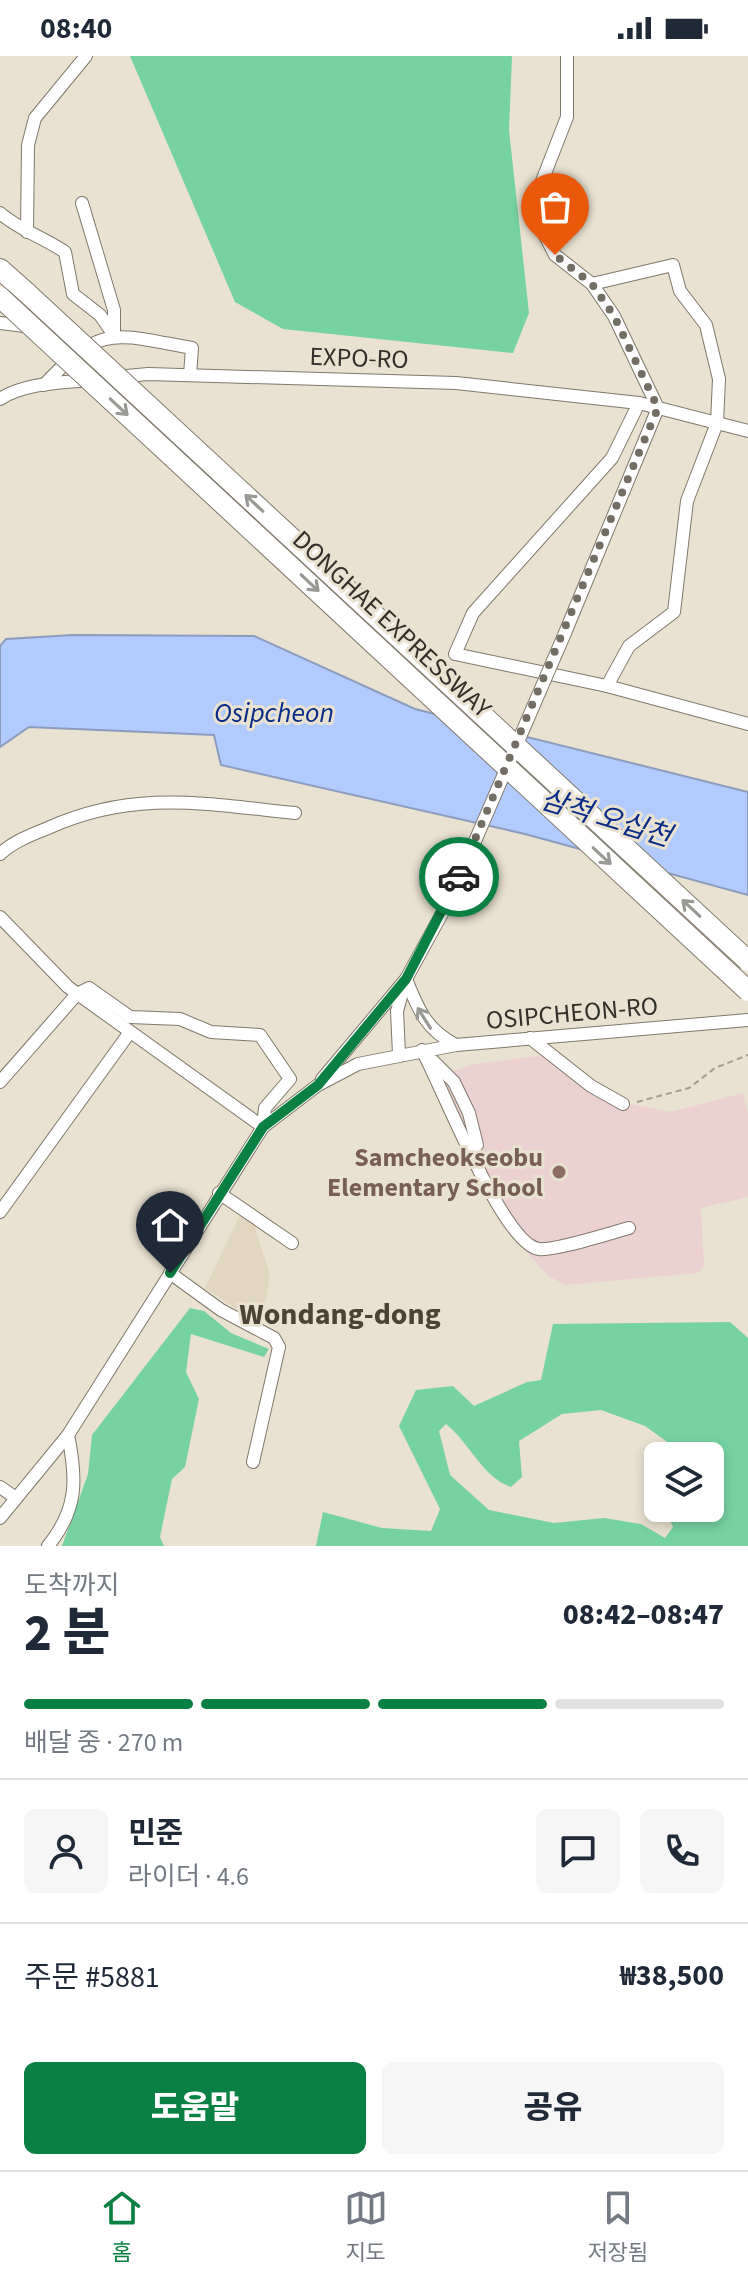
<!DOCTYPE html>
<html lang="ko">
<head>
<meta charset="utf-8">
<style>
  :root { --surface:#fff; --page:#f6f6f7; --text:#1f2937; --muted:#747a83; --line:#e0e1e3; --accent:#0b8043 }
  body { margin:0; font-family:"Source Sans 3","Noto Sans KR",sans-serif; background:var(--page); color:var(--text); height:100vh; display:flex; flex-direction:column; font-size:30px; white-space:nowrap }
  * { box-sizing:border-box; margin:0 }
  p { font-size:26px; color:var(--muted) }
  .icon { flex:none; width:44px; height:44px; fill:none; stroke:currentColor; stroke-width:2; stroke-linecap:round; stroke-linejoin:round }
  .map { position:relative; height:1490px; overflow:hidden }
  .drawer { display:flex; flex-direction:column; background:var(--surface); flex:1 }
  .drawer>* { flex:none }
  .controls { position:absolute; left:644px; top:1386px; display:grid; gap:16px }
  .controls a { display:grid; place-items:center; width:80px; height:80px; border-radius:12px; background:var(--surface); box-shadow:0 4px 12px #0003; font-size:40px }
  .pin { position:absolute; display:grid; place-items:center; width:68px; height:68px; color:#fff; margin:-82px -34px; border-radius:50% 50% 50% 0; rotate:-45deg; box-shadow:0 0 8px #0007 }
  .pin .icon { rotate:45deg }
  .courier { position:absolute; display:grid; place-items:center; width:80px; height:80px; margin:-40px; border:6px solid #0b8043; border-radius:50%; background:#fff; color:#222; box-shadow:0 2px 10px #0007 }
  .head em { font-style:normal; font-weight:800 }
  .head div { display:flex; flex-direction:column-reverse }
  .head { display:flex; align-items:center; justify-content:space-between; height:136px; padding:0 24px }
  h1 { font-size:52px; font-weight:800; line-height:60px }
  .bar { display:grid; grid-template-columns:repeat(4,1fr); gap:12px 8px; align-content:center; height:96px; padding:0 24px }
  .bar i { height:10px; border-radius:6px; background:var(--line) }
  .bar .active { background:var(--accent) }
  .bar p { grid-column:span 4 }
  .line { display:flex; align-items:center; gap:20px; padding:0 24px; border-top:2px solid var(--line) }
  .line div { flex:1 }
  .round { display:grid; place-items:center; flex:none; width:84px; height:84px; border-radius:12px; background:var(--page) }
  .primary-button { display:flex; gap:16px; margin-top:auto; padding:16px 24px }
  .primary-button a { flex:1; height:92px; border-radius:12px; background:var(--accent); color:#fff; font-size:32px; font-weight:800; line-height:92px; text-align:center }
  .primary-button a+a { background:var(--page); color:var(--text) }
  .status { display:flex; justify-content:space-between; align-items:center; height:56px; padding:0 40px; background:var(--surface); direction:ltr }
  .status svg { height:22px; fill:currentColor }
  .dock { display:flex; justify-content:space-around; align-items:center; height:112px; border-top:2px solid var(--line); background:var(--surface); font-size:22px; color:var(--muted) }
  .dock a { display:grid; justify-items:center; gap:4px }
  .dock .active { color:var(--accent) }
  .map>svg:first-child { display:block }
  .built { fill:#e1d6bf }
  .education { fill:#ecd1d1 }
  .green { fill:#76d2a1; fill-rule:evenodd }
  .water { fill:#b1cbfe; stroke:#8b9cbe; stroke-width:2 }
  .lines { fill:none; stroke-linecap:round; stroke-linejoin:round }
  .minor-casing { stroke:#7f786a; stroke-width:14 }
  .highway-casing { stroke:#7f786a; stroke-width:22 }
  .path { stroke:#a39d91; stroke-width:2; stroke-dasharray:6 4; stroke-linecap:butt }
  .minor { stroke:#fff; stroke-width:12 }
  .highway { stroke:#fff; stroke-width:20 }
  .minor-bridge-casing { stroke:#7f786a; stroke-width:14; stroke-linecap:butt }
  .highway-bridge-casing { stroke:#7f786a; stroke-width:22; stroke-linecap:butt }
  .minor-bridge { stroke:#fff; stroke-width:12 }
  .highway-bridge { stroke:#fff; stroke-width:20 }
  .oneway { stroke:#999894 }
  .done { stroke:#736e64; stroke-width:8; stroke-dasharray:0 14.4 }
  .route { stroke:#0b8043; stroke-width:10 }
  .education-dot { fill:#8d6e63; stroke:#e9e2d1; stroke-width:3 }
  .labels { text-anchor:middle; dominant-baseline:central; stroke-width:6; stroke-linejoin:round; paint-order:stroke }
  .street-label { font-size:26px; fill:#33302a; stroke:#e9e2d1 }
  .education-label { font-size:26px; font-weight:bold; fill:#785e54; stroke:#e9e2d1; text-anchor:end }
  .water-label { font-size:28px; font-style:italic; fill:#092c88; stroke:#e9e2d1 }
  .quarter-label { font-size:30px; font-weight:bold; fill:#4a4336; stroke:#e9e2d1 }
</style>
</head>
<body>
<div class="status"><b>08:40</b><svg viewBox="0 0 49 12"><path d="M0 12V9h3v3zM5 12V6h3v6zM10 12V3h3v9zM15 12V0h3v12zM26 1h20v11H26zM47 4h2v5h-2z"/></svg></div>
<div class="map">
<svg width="748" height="1490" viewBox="0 0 748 1490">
  <rect width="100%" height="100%" fill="#e9e2d1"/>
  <path class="built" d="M241,1157L253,1165L270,1219L265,1249L255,1265L205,1232Z"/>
  <path class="education" d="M537,1000L548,1001L595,1041L671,1056L743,1037L748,1057V1141L701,1152L704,1210L698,1217L565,1229L547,1219L499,1165L433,1023L474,1008Z"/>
  <g class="green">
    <path d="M130,0H512L509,74L529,257L513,297L283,273L235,246Z"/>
    <path d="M190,1252L204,1255L231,1277L269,1293L264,1301L191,1278L186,1316L199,1343L185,1411L172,1423L160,1481L164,1490H62L88,1418L92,1379Z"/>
    <path d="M730,1266L748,1282V1490H316L323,1456L382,1472L431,1475L440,1453L399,1370L416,1334L453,1330L474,1350L527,1326L541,1324L553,1268ZM601,1354L645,1370L687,1400H710V1452H693L687,1460L681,1452H664L673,1471L665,1482L641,1468L604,1462L554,1467L489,1454L450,1419L439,1375L446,1368C469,1386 483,1422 511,1431L522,1421L519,1385L562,1358Z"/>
  </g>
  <path class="water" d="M73,579L254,580L415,653L748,736V839L525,778L221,709L214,679L29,671L0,691V590L6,583Z"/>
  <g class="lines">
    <defs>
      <g id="minor">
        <path d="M567,0V61L537,138L539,168L555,199L592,228L614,260L658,352"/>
        <path d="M82,147L114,254V279"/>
        <path d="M0,157C19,174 43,181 65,196L73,238L100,259L114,279"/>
        <path d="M27,176L28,89L35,62L86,0"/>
        <path d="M592,228L673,209L680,235L706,269L719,323L717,367L687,445L674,556L629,590L607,630"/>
        <path d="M0,267L48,273L76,294"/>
        <path d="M116,321L148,318L456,327L639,347L748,375"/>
        <path d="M44,329C102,267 113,278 192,292L190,319"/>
        <path d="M0,343C25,327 60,327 90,324"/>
        <path d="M639,347L612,402L473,557L455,598L607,630L748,668"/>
        <path d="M565,577L658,352"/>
        <path d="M0,798C14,785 31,779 48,772C135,733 205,748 295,757"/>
        <path d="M0,861L68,931L263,1071"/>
        <path d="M530,982L591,1030L623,1048"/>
        <path d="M422,994C442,1030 503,1189 539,1193C555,1195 610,1177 629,1172"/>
        <path d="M399,998L397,955L406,923L450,843"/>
        <path d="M433,1005L454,1026L469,1057L477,1089"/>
        <path d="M322,1023L406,923C418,953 426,974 456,989"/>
        <path d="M0,1026L77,938L89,932L130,961L180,963L211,976L260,979L290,1023L265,1052L263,1071"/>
        <path d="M219,1137L292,1187"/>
        <path d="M0,1156L130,976"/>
        <path d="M170,1217L221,1254L274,1282L279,1291L253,1406"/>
        <path d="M0,1431L16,1442"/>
        <path d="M0,1462L68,1379L263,1071L318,1029L358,1008L456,989L748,964"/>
        <path d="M48,1490C78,1453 77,1423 68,1379"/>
      </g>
      <path id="highway" d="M0,213L27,237"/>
    </defs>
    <use href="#minor" class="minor-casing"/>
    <use href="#highway" class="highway-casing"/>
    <path class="path" d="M637,1046L689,1032L715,1012L748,999"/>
    <use href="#minor" class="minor"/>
    <use href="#highway" class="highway"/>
    <defs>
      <path id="minor-bridge" d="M450,843L565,577"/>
      <g id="highway-bridge">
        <path d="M27,237L748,905"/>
        <path d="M0,241L748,935"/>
      </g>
    </defs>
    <use href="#minor-bridge" class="minor-bridge-casing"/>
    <use href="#highway-bridge" class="highway-bridge-casing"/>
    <use href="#minor-bridge" class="minor-bridge"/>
    <use href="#highway-bridge" class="highway-bridge"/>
  </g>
  <defs><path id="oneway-shaft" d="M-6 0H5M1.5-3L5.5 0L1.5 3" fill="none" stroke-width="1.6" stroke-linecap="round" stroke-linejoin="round" transform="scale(2)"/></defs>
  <g class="oneway">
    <use href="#oneway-shaft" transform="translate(119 351) rotate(43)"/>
    <use href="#oneway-shaft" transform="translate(254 447) rotate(-137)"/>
    <use href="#oneway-shaft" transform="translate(310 527) rotate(43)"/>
    <use href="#oneway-shaft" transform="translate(602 800) rotate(43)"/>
    <use href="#oneway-shaft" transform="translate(691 852) rotate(-137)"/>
    <use href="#oneway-shaft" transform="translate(424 962) rotate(-122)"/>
  </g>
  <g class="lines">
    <path class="done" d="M459,821L658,352L614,260L592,228L555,199"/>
    <path class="route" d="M170,1217L263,1071L318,1029L406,923L459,821"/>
  </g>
  <circle class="education-dot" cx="559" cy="1116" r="8"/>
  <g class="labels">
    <g class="street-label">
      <text transform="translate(359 302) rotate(2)">EXPO-RO</text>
      <text transform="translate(392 568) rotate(43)">DONGHAE EXPRESSWAY</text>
      <text transform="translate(572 957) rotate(-5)">OSIPCHEON-RO</text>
    </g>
    <g class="education-label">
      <text x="543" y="1101">Samcheokseobu<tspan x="543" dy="30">Elementary School</tspan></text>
    </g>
    <g class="water-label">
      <text x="274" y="657">Osipcheon</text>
      <text transform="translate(606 762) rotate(17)">삼척 오십천</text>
    </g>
    <g class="quarter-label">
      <text x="340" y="1258">Wondang-dong</text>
    </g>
  </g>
</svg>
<div class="controls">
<a><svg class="icon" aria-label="layers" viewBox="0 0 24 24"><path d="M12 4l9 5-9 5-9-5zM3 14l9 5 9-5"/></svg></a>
</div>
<div class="pin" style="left:555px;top:199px;background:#ea580c"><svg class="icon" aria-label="bag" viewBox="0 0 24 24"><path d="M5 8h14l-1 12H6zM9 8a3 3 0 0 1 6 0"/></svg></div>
<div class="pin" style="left:170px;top:1217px;background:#1f2937"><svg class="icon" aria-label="home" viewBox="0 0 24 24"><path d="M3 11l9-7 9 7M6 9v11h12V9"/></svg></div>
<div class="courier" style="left:459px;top:821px"><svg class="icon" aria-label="car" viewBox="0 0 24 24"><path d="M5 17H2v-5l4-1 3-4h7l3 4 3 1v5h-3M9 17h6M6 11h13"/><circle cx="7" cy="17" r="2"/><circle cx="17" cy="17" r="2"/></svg></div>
</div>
<section class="drawer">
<div class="head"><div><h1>2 분</h1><p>도착까지</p></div><em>08:42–08:47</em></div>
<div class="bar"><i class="active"></i><i class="active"></i><i class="active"></i><i></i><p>배달 중 · 270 m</p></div>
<div class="line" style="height:144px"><a class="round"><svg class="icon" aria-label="person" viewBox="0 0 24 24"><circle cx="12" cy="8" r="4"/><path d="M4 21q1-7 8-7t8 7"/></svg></a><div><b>민준</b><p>라이더 · 4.6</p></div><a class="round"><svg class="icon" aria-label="chat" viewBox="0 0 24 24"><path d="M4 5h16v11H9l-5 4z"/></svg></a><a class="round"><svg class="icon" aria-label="phone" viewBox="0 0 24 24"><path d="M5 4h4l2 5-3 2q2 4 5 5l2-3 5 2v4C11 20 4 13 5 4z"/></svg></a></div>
<div class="line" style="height:104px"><div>주문 #5881</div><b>₩38,500</b></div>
<div class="primary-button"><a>도움말</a><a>공유</a></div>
</section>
<nav class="dock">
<a class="active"><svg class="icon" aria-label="home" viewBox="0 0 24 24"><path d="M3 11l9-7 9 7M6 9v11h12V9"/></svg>홈</a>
<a><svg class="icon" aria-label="map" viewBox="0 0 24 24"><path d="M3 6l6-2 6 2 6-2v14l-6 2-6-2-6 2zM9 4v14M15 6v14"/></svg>지도</a>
<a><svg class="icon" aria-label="saved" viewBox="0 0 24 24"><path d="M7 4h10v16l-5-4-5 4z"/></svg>저장됨</a>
</nav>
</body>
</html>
